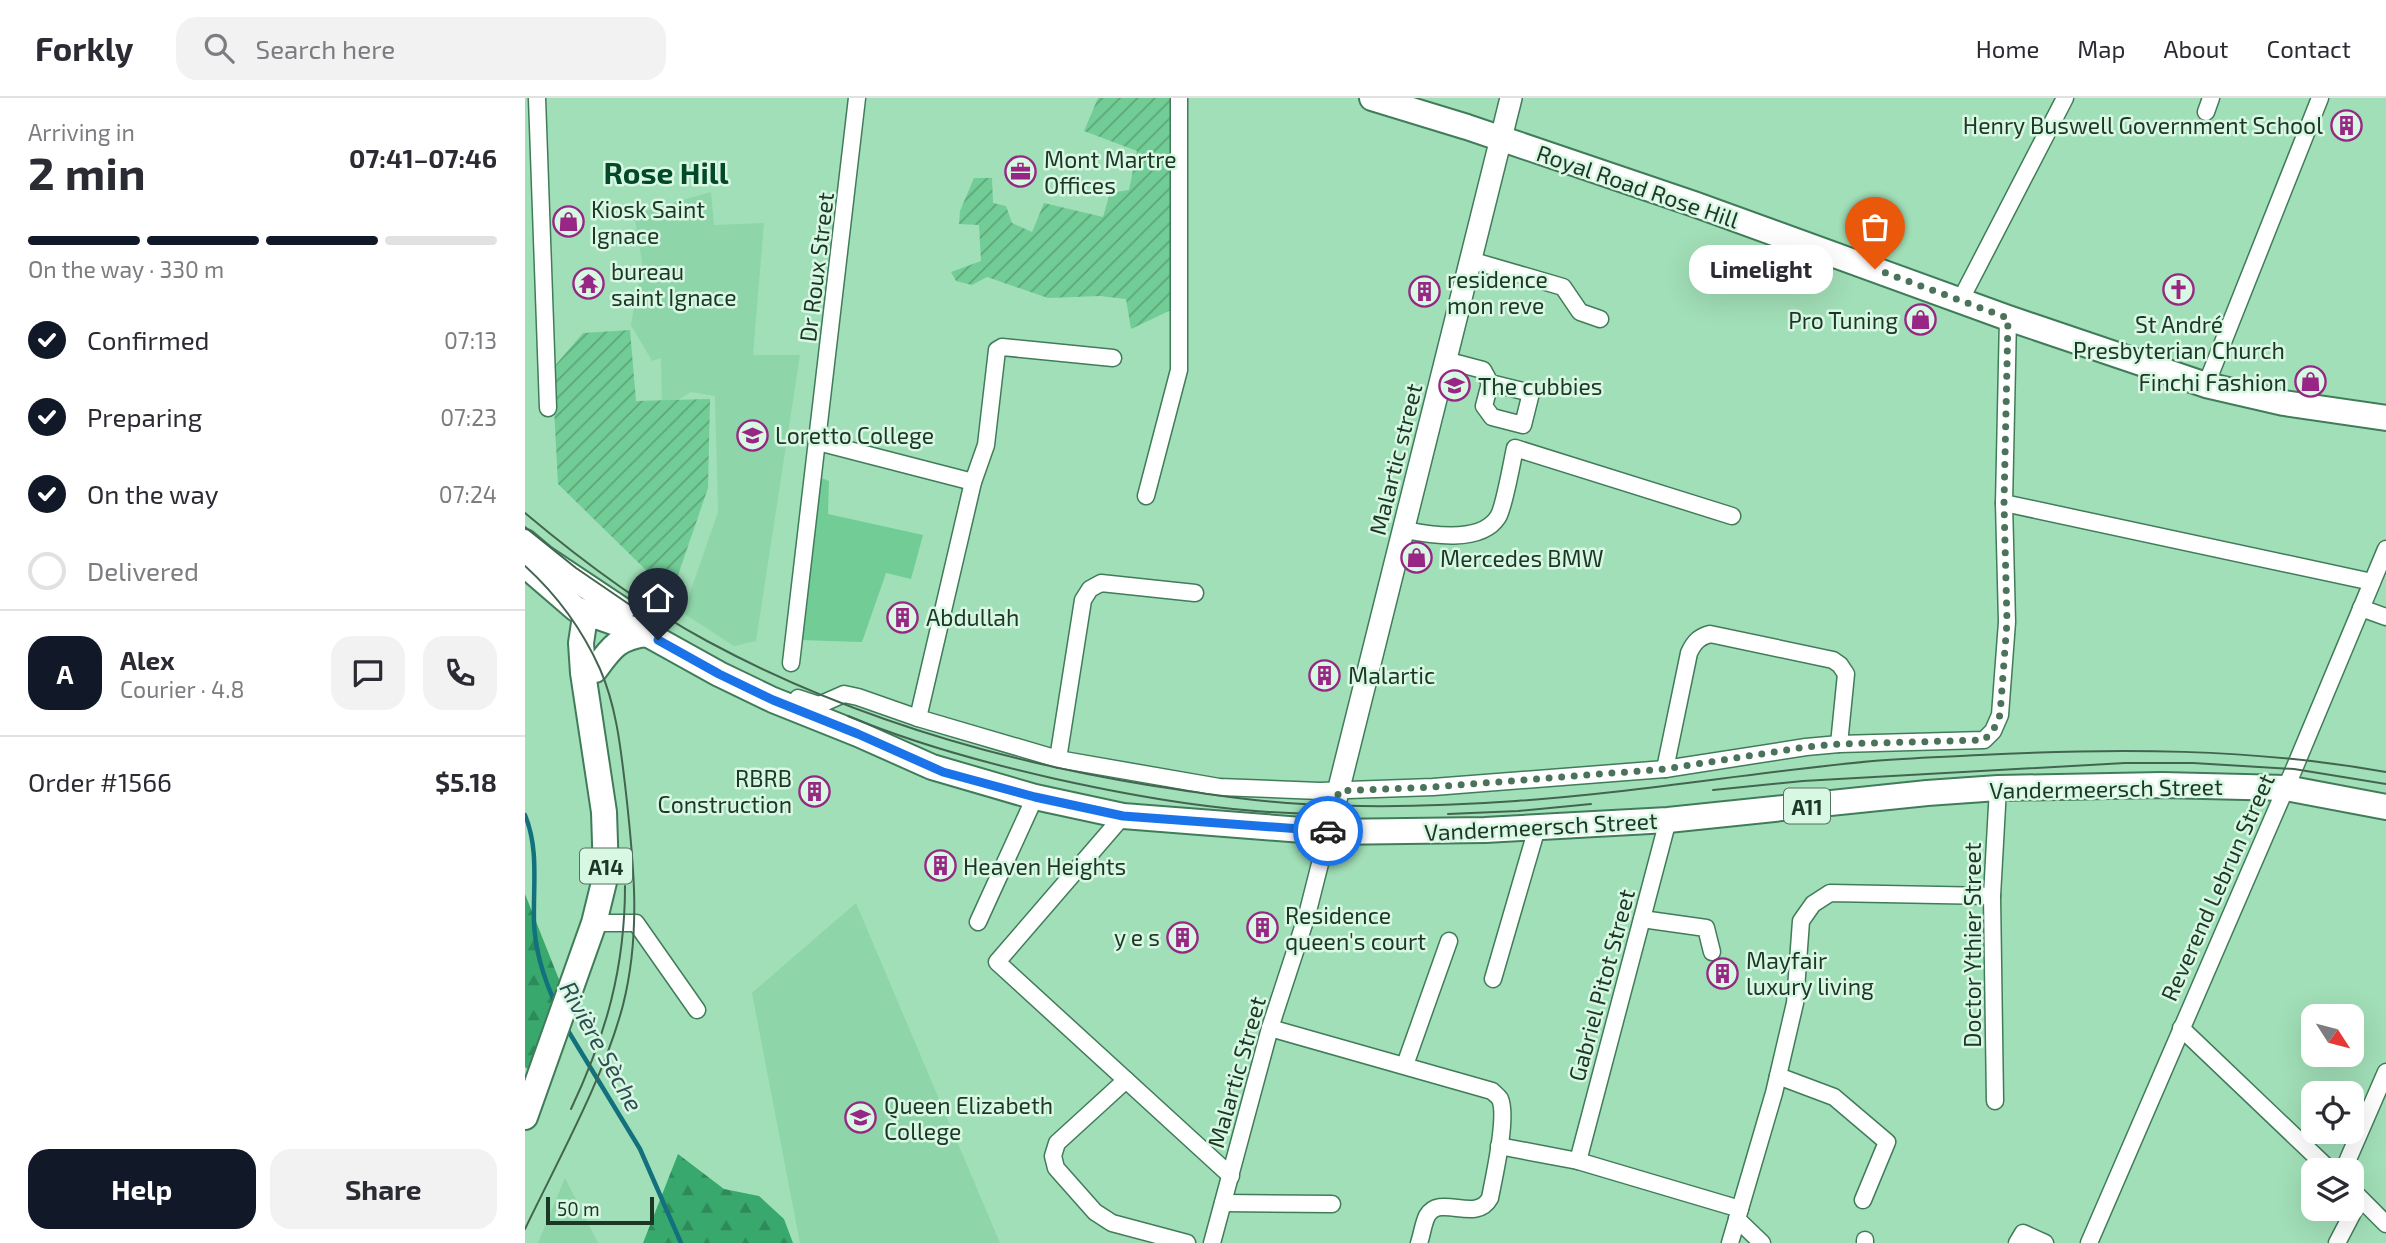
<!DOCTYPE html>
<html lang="en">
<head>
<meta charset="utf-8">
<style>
  :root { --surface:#fff; --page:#f2f2f3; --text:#2b2b33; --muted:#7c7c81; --line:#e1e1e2; --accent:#111827 }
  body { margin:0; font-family:"Exo 2",sans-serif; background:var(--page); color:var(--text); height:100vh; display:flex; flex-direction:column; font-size:26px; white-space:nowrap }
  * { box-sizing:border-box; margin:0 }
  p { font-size:23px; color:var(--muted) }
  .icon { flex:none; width:38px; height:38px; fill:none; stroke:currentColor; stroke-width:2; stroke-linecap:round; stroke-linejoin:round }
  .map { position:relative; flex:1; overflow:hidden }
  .drawer { display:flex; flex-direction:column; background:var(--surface); width:525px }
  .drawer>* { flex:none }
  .needle { width:46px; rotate:126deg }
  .buttons { position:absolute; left:1776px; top:906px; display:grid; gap:14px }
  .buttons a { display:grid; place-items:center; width:63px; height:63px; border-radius:14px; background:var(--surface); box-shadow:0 7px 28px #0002; font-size:35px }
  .scale { position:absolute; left:21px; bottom:18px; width:108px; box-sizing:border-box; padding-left:7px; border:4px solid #1d3727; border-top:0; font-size:19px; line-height:24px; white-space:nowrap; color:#1d3727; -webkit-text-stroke:5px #d9f8e3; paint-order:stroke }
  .pin { position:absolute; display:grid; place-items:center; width:60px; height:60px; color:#fff; margin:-72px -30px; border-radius:50% 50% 50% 0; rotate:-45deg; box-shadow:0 0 7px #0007 }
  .pin .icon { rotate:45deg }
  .courier { position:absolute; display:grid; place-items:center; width:70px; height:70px; margin:-35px; border:5px solid #1a73e8; border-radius:50%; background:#fff; color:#222; box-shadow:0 2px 9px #0007 }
  .bubble { position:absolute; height:49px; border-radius:21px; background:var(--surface); box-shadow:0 7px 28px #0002; font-size:23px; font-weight:700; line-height:49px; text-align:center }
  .head em { font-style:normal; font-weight:700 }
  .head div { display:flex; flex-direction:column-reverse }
  .head { display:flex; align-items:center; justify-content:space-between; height:119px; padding:0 28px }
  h1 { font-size:46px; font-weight:700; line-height:52px }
  .bar { display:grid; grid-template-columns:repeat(4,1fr); gap:10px 7px; align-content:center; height:84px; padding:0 28px }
  .bar i { height:9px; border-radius:5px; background:var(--line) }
  .bar .on { background:var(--accent) }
  .bar p { grid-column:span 4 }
  .line { display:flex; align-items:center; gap:18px; padding:0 28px; border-top:2px solid var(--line) }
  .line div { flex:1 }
  .round { display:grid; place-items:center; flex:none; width:74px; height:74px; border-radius:21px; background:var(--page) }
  ol { padding:0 28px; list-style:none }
  li { display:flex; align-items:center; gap:21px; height:77px }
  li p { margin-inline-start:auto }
  li .icon { padding:7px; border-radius:50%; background:var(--accent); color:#fff; stroke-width:4 }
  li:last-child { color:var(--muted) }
  li i { width:38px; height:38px; border:4px solid var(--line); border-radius:50% }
  .button { display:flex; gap:14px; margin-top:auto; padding:14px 28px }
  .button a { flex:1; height:80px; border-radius:21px; background:var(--accent); color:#fff; font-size:28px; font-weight:700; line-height:80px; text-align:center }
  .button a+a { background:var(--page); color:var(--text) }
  header { display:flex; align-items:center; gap:42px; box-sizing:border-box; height:98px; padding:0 35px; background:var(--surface); border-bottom:2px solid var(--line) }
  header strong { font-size:33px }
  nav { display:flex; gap:38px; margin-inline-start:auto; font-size:24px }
  .search { width:490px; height:63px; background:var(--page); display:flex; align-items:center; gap:18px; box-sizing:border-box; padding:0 24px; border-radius:21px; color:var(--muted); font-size:26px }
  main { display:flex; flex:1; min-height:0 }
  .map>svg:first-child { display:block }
  .built { fill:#8ed5a9 }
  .green { fill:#72cc96 }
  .forest { fill:url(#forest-firs) }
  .garden { fill:url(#garden-furrows) }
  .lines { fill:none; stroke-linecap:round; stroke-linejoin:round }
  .stream { stroke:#13717d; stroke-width:4.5 }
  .street-casing { stroke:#407c59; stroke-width:19 }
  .secondary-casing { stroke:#407c59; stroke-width:24 }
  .primary-casing { stroke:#407c59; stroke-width:28 }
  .street { stroke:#fff; stroke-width:16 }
  .secondary { stroke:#fff; stroke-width:21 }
  .primary { stroke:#fff; stroke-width:24 }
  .tram { stroke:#41654f; stroke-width:2 }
  .done { stroke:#4b725a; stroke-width:7; stroke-dasharray:0 12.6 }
  .route { stroke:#1a73e8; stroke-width:9 }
  .labels { text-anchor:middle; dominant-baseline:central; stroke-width:5; stroke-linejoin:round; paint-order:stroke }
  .shield { fill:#d9f8e3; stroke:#55715f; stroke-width:2 }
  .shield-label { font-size:21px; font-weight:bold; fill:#1d3727 }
  .poi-label { font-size:23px; fill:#1d3727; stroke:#d9f8e3; text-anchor:start }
  .street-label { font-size:23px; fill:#1d3727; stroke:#d9f8e3 }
  .water-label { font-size:24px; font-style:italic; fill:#2e4e56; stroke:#d9f8e3 }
  .district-label { font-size:30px; font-weight:bold; fill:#024929; stroke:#d9f8e3 }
</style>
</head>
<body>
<header>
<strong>Forkly</strong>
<div class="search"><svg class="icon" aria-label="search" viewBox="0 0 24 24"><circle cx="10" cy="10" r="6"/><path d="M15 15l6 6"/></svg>Search here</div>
<nav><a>Home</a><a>Map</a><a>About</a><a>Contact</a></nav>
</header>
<main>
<section class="drawer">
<div class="head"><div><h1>2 min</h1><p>Arriving in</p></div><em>07:41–07:46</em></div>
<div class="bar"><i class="on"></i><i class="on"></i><i class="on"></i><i></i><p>On the way · 330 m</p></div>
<ol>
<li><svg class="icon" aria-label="check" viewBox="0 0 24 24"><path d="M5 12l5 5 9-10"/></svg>Confirmed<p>07:13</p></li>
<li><svg class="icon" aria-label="check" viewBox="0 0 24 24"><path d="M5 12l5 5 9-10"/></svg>Preparing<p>07:23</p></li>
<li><svg class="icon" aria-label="check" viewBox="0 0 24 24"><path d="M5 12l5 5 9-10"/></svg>On the way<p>07:24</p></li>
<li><i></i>Delivered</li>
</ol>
<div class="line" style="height:126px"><b class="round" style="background:var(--accent);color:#fff">A</b><div><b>Alex</b><p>Courier · 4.8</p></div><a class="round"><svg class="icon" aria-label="chat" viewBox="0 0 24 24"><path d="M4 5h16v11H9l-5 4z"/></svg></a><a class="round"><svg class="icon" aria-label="phone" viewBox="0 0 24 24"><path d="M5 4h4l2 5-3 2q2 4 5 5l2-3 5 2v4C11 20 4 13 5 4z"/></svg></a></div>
<div class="line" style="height:91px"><div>Order #1566</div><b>$5.18</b></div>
<div class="button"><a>Help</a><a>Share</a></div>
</section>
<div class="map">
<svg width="1861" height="1145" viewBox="0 0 1861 1145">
  <defs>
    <pattern id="forest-firs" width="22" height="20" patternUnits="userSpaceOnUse" patternTransform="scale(1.75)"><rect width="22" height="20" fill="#38a86d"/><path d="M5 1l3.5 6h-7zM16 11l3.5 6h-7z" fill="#2f8a5a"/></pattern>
    <pattern id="garden-furrows" width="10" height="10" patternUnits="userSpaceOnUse" patternTransform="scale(1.75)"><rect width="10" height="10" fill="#72cc96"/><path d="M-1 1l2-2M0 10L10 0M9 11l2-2" fill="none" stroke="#5da67a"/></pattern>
  </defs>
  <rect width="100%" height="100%" fill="#a1dfb8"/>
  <g class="built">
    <path d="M186,94L189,127L239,125L228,257H275L231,543L209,548L158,515L193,414L190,298L166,294L137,312L136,260L127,263L106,227L111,196L118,170L109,116Z"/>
    <path d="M331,805L475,1145H275L227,895Z"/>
    <path d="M40,1080L73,1145H13Z"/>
  </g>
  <path class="green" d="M294,379L304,383L303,416L398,437L386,481L361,475L337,544L274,542Z"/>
  <g class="forest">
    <path d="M0,796L37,889L8,975L0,969Z"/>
    <path d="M153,1056L199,1091L234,1098L259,1121L268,1145H118Z"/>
  </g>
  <g class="garden">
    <path d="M573,0H646V212L606,231L601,201L575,198L523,200L462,179L447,187L431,183L426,174L456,163L454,127L434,126L435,113L449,80H467L468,105L481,108L487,125L507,134L519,105L578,119L585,95L604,92L612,53L559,33Z"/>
    <path d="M105,232L111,303L185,301L183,390L152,480L123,474L33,386L27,271L58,235Z"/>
  </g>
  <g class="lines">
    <g class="stream">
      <path d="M0,717C14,751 8,787 9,824C10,852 19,881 31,907"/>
      <path d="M42,931L115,1051L156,1145"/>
    </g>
    <defs>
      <g id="street">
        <path d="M12,0L23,310"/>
        <path d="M1681,14L1686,0"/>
        <path d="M945,162L1038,189L1055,214L1075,221"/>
        <path d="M1435,203L1540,0"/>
        <path d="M920,262L958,272L965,285L959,308L967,319L998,327L1006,295L965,285"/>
        <path d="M1681,287L1795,0"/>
        <path d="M293,344L448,384"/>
        <path d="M621,398L654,272V0"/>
        <path d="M1479,405L1847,484"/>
        <path d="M880,432C905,437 956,446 973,419C979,410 987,364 990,350L1207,418"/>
        <path d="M1836,510L1861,519"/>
        <path d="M266,565L332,0"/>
        <path d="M273,600L294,607L319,596L333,599L393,620L533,661L694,689L795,693L908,689L1140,671L1281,649L1314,646L1459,642L1468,633L1475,617L1482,524L1479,405L1483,220"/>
        <path d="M393,620L448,384L461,347L472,252L477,249L588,260"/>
        <path d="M533,661L558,502L565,491L576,485L670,495"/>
        <path d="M1140,671L1164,555C1169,544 1174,539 1185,536L1308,562L1315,567L1321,576L1314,646"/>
        <path d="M598,718L472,864L706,1078"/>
        <path d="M1117,821L1181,830L1187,854"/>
        <path d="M453,824L510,699"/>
        <path d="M69,825H111L172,912"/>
        <path d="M968,881L1012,730"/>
        <path d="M745,930L967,993C970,996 973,998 975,1001C983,1019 969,1079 965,1100C951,1126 915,1095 902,1118C898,1126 897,1137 894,1145"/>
        <path d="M1656,930L1806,1073"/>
        <path d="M880,967L924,843"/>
        <path d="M1253,978L1309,999L1362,1044L1338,1102"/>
        <path d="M601,982L532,1045L528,1058L531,1070L570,1114L587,1125L662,1145"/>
        <path d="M1470,1003L1467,798L1473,690"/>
        <path d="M974,1048L1053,1063L1215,1111"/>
        <path d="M1053,1063L1143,722"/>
        <path d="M1818,1073L1861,974"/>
        <path d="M1827,1092L1861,1126"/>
        <path d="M698,1105L807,1106"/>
        <path d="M1212,1121L1237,1145"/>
        <path d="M1340,1142V1145"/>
        <path d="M687,1145L745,930L782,817L803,734"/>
        <path d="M1205,1145L1249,995L1270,905L1276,823L1288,806L1305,795L1467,798"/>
        <path d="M1492,1145L1498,1135L1520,1145"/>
        <path d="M1564,1145L1769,671L1861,451"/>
        <path d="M1812,1145L1835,1101"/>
      </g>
      <path id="secondary" d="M803,734L986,0"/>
      <g id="primary">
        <path d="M847,0L942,29L1169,106L1483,220L1681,287L1759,305L1861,320"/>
        <path d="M0,444L19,460L97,512"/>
        <path d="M0,467L51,511L122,536L194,576L248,602L333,636L407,669L510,699L598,718L803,734L960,732L1143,722L1402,695L1473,690L1637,687L1761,690L1861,709"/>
        <path d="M70,572C86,550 93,539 122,536"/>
        <path d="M0,1019L69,825L81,776L79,714L58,575L56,545L59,525L78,508"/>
      </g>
    </defs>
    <use href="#street" class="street-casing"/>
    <use href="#secondary" class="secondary-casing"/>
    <use href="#primary" class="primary-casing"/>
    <use href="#street" class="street"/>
    <use href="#secondary" class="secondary"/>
    <use href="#primary" class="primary"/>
    <g class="tram">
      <path d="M0,415C57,463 117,508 182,543C319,617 470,662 623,687C675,695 726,703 778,706C848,710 921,708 991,703C1111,695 1229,674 1348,663C1383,660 1419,659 1455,657C1591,650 1727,650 1861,674"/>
      <path d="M0,429L51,470L111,511"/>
      <path d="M0,468C32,497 57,531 75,571C92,610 96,653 101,695C109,767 116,836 98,907C79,980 33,1062 0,1131"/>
      <path d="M323,618C390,646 460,665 531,681C617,700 705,715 794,716"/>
      <path d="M1188,692L1278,683L1600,665H1668L1769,671L1861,686"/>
      <path d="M923,716L993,713L1066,706"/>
      <path d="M46,1011C81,937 100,870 100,788"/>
    </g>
  </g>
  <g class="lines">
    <path class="done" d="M803,733L814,693L908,689L1140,671L1281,649L1314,646L1459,642L1468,633L1475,617L1482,524L1479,405L1483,220L1350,171"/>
    <path class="route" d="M133,542L194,576L248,602L333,636L418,674L510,699L598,718L803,733"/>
  </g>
  <defs>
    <symbol id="building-ring" viewBox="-11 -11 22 22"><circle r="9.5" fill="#d9f8e3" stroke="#982684" stroke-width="1.5"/><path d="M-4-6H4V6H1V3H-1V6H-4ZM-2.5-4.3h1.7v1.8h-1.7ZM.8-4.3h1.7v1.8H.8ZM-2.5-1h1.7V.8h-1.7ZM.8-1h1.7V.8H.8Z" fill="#982684"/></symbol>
    <symbol id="office-ring" viewBox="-11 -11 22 22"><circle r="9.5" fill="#d9f8e3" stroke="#982684" stroke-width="1.5"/><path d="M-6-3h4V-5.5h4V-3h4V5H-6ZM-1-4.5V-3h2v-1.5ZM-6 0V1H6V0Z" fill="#982684"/></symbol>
    <symbol id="shop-ring" viewBox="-11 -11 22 22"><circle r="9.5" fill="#d9f8e3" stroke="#982684" stroke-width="1.5"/><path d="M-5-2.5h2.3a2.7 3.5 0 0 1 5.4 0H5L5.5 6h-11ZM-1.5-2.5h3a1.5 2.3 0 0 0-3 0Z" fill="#982684"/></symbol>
    <symbol id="temple-ring" viewBox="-11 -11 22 22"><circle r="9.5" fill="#d9f8e3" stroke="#982684" stroke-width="1.5"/><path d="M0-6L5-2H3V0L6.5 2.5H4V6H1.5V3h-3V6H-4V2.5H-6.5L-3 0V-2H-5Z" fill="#982684"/></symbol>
    <symbol id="church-ring" viewBox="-11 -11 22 22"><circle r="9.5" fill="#d9f8e3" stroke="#982684" stroke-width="1.5"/><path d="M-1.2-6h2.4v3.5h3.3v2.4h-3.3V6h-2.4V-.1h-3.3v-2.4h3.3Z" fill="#982684"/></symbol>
    <symbol id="school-ring" viewBox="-11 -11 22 22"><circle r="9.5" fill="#d9f8e3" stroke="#982684" stroke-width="1.5"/><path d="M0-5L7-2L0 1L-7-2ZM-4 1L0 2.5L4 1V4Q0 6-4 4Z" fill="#982684"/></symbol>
  </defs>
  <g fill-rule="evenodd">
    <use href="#building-ring" x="1804" y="10" width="35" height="35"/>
    <use href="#office-ring" x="478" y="56" width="35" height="35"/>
    <use href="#shop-ring" x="26" y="106" width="35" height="35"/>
    <use href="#temple-ring" x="46" y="168" width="35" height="35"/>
    <use href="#church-ring" x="1636" y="174" width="35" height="35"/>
    <use href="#building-ring" x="882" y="176" width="35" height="35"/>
    <use href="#shop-ring" x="1378" y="204" width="35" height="35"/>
    <use href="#shop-ring" x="1768" y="266" width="35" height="35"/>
    <use href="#school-ring" x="912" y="270" width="35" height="35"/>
    <use href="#school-ring" x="210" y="320" width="35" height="35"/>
    <use href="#shop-ring" x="874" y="442" width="35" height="35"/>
    <use href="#building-ring" x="360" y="502" width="35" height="35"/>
    <use href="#building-ring" x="782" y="560" width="35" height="35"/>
    <use href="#building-ring" x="272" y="676" width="35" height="35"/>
    <use href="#building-ring" x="398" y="750" width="35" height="35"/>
    <use href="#building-ring" x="720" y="812" width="35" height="35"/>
    <use href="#building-ring" x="640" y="822" width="35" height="35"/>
    <use href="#building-ring" x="1180" y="858" width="35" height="35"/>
    <use href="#school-ring" x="318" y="1002" width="35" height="35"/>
  </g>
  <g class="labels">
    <g class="shield">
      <rect x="1259" y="690.5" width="46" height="35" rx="5"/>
      <rect x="55" y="750.5" width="52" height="35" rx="5"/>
    </g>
    <g class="shield-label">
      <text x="1282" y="708">A11</text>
      <text x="81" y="768">A14</text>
    </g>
    <g class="poi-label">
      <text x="1798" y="27" text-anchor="end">Henry Buswell Government School</text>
      <text x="519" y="61">Mont Martre<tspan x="519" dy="26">Offices</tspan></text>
      <text x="66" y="111">Kiosk Saint<tspan x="66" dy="26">Ignace</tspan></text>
      <text x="86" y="173">bureau<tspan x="86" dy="26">saint Ignace</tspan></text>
      <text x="922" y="181">residence<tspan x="922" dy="26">mon reve</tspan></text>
      <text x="1373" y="222" text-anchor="end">Pro Tuning</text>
      <text x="1654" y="226" text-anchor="middle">St André<tspan x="1654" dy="26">Presbyterian Church</tspan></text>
      <text x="1762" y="284" text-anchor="end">Finchi Fashion</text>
      <text x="953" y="288">The cubbies</text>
      <text x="250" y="337">Loretto College</text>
      <text x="915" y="460">Mercedes BMW</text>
      <text x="401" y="519">Abdullah</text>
      <text x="823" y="577">Malartic</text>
      <text x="267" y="680" text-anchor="end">RBRB<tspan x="267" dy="26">Construction</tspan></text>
      <text x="438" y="768">Heaven Heights</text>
      <text x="760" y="817">Residence<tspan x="760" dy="26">queen's court</tspan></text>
      <text x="635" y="839" text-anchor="end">y e s</text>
      <text x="1221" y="862">Mayfair<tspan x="1221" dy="26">luxury living</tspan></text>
      <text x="359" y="1007">Queen Elizabeth<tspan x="359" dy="26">College</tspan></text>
    </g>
    <g class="street-label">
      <text transform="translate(1113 88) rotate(19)">Royal Road Rose Hill</text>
      <text transform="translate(291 169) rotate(-83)">Dr Roux Street</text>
      <text transform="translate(870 361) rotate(-76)">Malartic street</text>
      <text transform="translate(1581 690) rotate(-1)">Vandermeersch Street</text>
      <text transform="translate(1016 728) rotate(-3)">Vandermeersch Street</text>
      <text transform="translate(1692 789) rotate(-66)">Reverend Lebrun Street</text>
      <text transform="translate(1447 847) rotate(-90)">Doctor Ythier Street</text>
      <text transform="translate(1076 887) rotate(-75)">Gabriel Pitot Street</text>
      <text transform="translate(711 974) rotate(-74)">Malartic Street</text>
    </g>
    <g class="water-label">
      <text transform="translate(77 948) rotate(61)">Rivière Sèche</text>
    </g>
    <g class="district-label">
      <text x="141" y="74">Rose Hill</text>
    </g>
  </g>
</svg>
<div class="buttons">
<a><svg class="needle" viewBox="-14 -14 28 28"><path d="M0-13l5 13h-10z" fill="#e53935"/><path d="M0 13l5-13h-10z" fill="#7c7c81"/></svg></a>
<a><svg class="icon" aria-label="locate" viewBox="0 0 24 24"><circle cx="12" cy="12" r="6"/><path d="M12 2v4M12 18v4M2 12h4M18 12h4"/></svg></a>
<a><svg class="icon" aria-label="layers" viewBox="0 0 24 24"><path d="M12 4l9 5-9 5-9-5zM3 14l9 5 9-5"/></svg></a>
</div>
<div class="scale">50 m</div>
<div class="pin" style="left:1350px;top:171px;background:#ea580c"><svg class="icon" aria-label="bag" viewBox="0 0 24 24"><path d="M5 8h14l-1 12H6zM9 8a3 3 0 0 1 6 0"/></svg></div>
<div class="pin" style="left:133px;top:542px;background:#1f2937"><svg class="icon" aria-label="home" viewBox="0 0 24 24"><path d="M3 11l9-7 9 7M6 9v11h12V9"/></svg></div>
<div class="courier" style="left:803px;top:733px"><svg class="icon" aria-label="car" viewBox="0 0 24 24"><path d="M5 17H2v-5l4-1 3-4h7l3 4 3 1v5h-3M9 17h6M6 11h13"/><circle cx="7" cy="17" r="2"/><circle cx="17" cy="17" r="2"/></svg></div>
<div class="bubble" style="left:1164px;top:147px;width:144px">Limelight</div>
</div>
</main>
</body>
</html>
